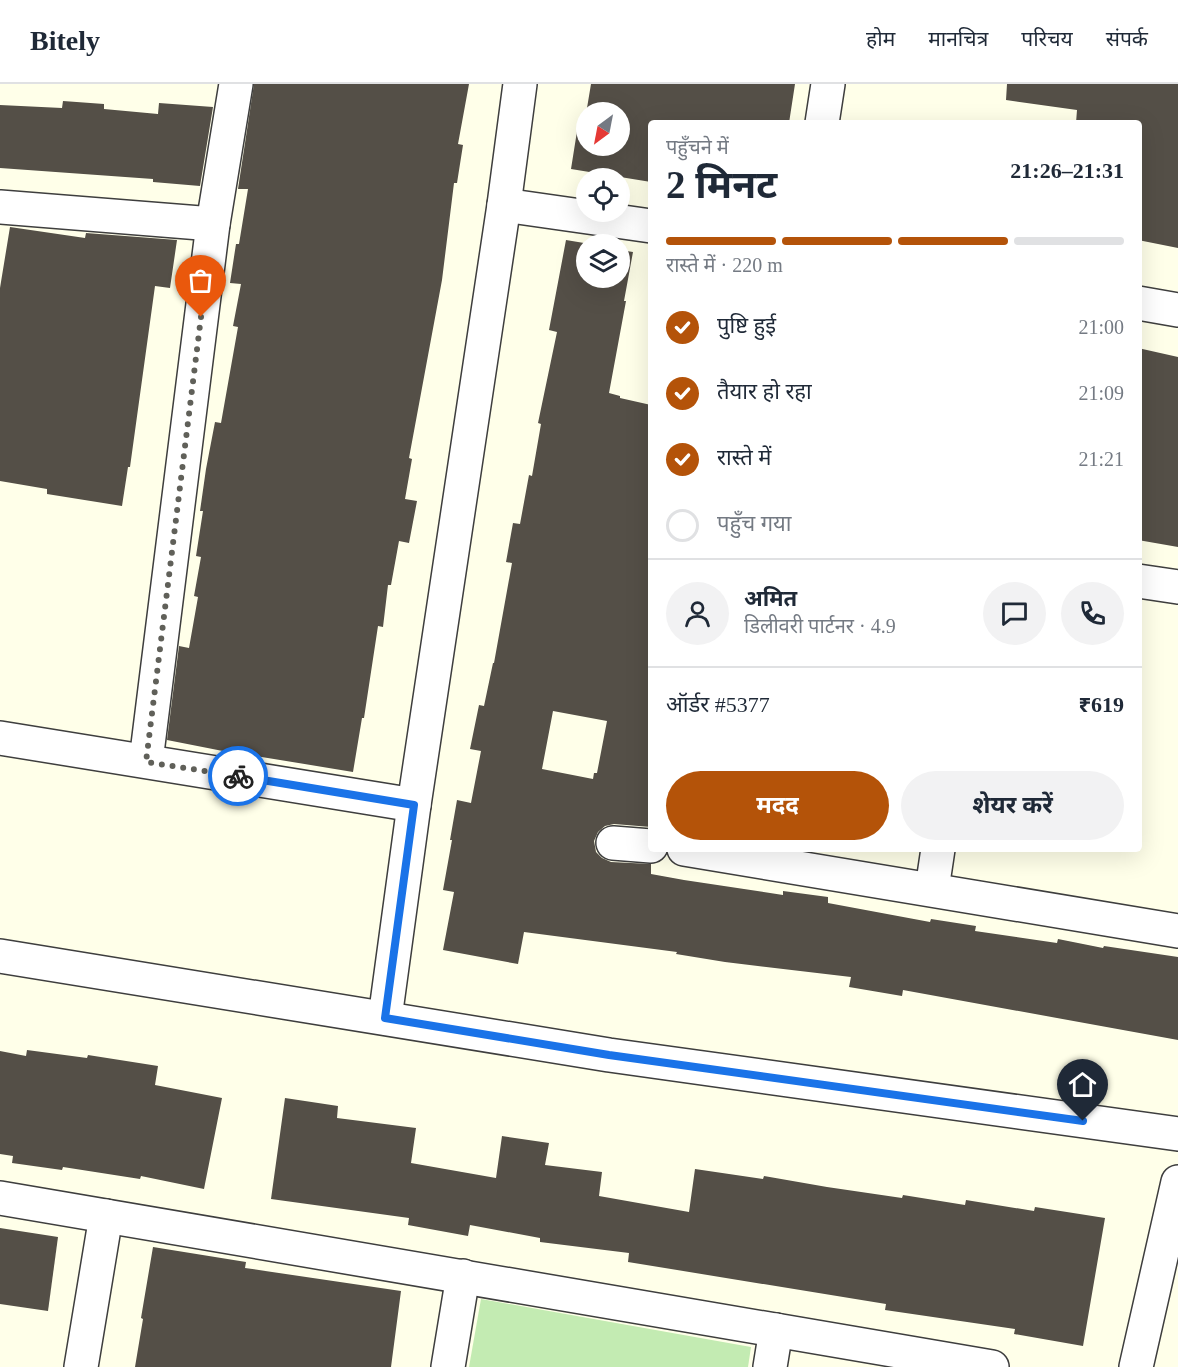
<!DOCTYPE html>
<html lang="hi">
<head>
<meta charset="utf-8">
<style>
  :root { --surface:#fff; --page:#f2f2f3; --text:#1f2937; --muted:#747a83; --line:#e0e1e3; --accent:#b45309 }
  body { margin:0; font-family:"Times New Roman","Noto Sans Devanagari",serif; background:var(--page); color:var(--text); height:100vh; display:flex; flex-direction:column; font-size:22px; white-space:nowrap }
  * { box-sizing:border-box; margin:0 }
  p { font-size:20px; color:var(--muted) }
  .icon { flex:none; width:33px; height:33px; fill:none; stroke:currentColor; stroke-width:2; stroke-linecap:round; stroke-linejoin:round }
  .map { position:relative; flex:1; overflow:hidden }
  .panel { position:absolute; left:648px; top:36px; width:494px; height:732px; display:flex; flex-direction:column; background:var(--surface); border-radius:6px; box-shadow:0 6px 24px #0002 }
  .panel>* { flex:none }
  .needle { width:39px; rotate:212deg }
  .tools { position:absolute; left:576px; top:18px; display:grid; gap:12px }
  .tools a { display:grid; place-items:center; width:54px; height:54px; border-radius:50%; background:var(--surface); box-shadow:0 6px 24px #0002; font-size:30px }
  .pin { position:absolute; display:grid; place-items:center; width:51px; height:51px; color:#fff; margin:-62px -26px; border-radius:50% 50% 50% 0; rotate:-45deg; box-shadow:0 0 6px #0007 }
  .pin .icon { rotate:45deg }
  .courier { position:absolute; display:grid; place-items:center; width:60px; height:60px; margin:-30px; border:4px solid #1a73e8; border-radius:50%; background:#fff; color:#222; box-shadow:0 2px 8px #0007 }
  .summary em { font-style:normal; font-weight:700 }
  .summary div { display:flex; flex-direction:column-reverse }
  .summary { display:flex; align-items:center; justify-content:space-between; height:102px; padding:0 18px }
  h1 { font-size:39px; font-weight:700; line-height:45px }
  .bar { display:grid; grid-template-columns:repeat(4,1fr); gap:9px 6px; align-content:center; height:72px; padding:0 18px }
  .bar i { height:8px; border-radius:4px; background:var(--line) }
  .bar .current { background:var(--accent) }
  .bar p { grid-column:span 4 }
  .line { display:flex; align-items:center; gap:15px; padding:0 18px; border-top:2px solid var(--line) }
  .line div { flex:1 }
  .round { display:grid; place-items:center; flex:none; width:63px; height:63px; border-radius:32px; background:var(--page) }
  ol { padding:0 18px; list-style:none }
  li { display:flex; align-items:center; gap:18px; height:66px }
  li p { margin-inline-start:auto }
  li .icon { padding:6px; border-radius:50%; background:var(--accent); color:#fff; stroke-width:4 }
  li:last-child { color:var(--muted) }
  li i { width:33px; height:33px; border:3px solid var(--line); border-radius:50% }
  .action { display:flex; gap:12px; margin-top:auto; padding:12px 18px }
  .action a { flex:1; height:69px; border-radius:36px; background:var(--accent); color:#fff; font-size:24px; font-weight:700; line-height:69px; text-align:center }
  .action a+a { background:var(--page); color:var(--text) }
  header { display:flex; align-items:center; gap:36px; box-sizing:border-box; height:84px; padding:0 30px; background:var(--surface); border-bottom:2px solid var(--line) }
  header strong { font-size:28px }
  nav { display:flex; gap:33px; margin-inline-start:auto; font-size:21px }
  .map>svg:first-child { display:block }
  .green { fill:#c3ebb2 }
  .building { fill:#544f47; fill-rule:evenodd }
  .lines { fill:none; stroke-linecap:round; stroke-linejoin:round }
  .minor-casing { stroke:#3e3e3e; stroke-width:36 }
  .minor { stroke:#fff; stroke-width:33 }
  .done { stroke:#606059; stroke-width:6; stroke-dasharray:0 10.8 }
  .route { stroke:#1a73e8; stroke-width:8 }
</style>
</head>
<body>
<header>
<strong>Bitely</strong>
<nav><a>होम</a><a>मानचित्र</a><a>परिचय</a><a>संपर्क</a></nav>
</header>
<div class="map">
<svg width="1178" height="1283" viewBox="0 0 1178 1283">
  <rect width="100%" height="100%" fill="#ffffe9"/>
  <path class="green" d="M481,1215L751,1263L748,1283H469Z"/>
  <g class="building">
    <path d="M254,0H469L458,60L463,61L457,99H454L442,196L409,374L412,375L405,415L417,417L409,459L399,457L391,501H388L383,543L378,542L364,634H362L353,688L238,669V670L167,656L179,562L189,564L198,513L194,512L201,473L196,472L203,427H200L206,385L215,338L221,339L238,243L233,242L241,200L230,199L236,160H239L248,105H238Z"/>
    <path d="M591,0H795L789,39H651V98L571,85L578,41L584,42ZM586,28H620V62H586Z"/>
    <path d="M1007,0H1178V164L1138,156V39H1076L1077,26L1006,16Z"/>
    <path d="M63,17L104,20V25L158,30L159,19L213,23L200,102L153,98V95L0,84V21L62,24Z"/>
    <path d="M10,143L85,154L86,149L177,156L170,204L155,202L130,383H128L122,422L47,410V405L0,397V204Z"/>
    <path d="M566,156L590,160H586V194H620V166L633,168L624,217H626L609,309L620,312V314L651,321V743L614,740L605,742L598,748L594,757L596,768L602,774L611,778L651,780V790L684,796L783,811V807L828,813V819L930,838L931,835L976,842L975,847L1057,859L1058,855L1103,864L1104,862L1178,873V956L903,906L902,912L849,903L851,893L725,878L676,870L677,868L524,848L518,880L443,866L454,808L443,806L452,756H450L457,716L471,719L481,667L470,665L479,621L484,622L493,579H494L512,479L506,478L513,439L520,440L529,391L532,392L541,340L538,339L557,248L549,246ZM553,627L607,637L597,689H594L593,695L542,685Z"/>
    <path d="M1138,264L1178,273V463L1138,456Z"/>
    <path d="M27,966L87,974L88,971L158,982L155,1001L222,1014L204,1105L141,1092L140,1095L63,1083L62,1086L12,1079L13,1072L0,1070V967L26,972Z"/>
    <path d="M285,1014L338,1022L337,1034L416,1044L411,1079L496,1094L502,1052L549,1059L545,1081L602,1088L599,1112L689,1128L695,1085L763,1095L764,1092L827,1103L902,1114L903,1111L965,1121L966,1116L1034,1127L1035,1123L1105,1134L1083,1262L1014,1250L1015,1245L885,1226L886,1220L628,1178L629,1169L540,1158V1154L470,1141L468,1152L408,1141L409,1134L271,1115Z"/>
    <path d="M0,1144L58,1153L48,1227L0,1220Z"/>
    <path d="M153,1163L246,1178L245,1184L401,1207L391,1283H135L143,1235L141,1234Z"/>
  </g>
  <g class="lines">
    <defs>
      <g id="minor">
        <path d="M822,39L828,0"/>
        <path d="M504,121L651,142"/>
        <path d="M0,123L213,140"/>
        <path d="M1138,219L1178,226"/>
        <path d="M1138,497L1178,503"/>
        <path d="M0,654L414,721"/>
        <path d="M146,677L213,140L236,0"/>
        <path d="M613,759L651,762"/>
        <path d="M684,765L1178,847"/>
        <path d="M932,805L938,765"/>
        <path d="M0,872L609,971L1178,1050"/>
        <path d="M385,934L414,721L504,121L520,0"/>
        <path d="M0,1114L992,1283"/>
        <path d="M81,1283L106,1132"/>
        <path d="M448,1283L463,1192"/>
        <path d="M770,1283L776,1246"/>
        <path d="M1136,1283L1178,1098"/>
      </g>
    </defs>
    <use href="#minor" class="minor-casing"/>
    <use href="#minor" class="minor"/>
  </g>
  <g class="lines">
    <path class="done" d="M201,233L146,678L238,692"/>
    <path class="route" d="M238,692L414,721L385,934L609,971L1083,1037"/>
  </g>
</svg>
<div class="tools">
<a><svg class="needle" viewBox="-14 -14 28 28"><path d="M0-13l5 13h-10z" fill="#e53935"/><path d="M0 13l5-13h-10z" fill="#747a83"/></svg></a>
<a><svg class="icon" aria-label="locate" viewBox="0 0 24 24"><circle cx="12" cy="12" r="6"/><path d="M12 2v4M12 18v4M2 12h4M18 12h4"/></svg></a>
<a><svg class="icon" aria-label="layers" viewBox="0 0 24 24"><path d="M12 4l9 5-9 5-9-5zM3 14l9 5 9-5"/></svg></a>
</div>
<div class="pin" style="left:201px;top:233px;background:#ea580c"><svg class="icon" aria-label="bag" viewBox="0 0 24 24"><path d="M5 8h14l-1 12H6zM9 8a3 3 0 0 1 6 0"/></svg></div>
<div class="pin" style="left:1083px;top:1037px;background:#1f2937"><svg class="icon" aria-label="home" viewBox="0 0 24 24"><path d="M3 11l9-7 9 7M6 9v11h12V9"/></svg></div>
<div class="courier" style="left:238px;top:692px"><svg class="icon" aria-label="bike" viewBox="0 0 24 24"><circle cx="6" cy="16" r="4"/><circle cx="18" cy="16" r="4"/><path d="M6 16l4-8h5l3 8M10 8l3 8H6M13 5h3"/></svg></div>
<section class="panel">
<div class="summary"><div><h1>2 मिनट</h1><p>पहुँचने में</p></div><em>21:26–21:31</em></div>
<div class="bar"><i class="current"></i><i class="current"></i><i class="current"></i><i></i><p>रास्ते में · 220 m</p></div>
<ol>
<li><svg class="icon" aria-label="check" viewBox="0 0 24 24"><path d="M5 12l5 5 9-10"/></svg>पुष्टि हुई<p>21:00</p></li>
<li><svg class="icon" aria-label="check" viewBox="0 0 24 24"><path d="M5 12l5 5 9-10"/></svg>तैयार हो रहा<p>21:09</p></li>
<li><svg class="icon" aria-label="check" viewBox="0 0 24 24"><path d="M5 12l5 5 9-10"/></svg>रास्ते में<p>21:21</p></li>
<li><i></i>पहुँच गया</li>
</ol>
<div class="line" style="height:108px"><a class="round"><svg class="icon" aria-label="person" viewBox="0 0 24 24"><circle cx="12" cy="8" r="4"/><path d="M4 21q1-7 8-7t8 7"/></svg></a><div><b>अमित</b><p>डिलीवरी पार्टनर · 4.9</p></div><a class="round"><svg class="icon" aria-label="chat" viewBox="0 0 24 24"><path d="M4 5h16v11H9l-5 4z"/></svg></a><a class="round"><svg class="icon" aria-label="phone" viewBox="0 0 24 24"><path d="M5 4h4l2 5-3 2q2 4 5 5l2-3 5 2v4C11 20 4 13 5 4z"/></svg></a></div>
<div class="line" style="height:78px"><div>ऑर्डर #5377</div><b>₹619</b></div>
<div class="action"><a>मदद</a><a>शेयर करें</a></div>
</section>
</div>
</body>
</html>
